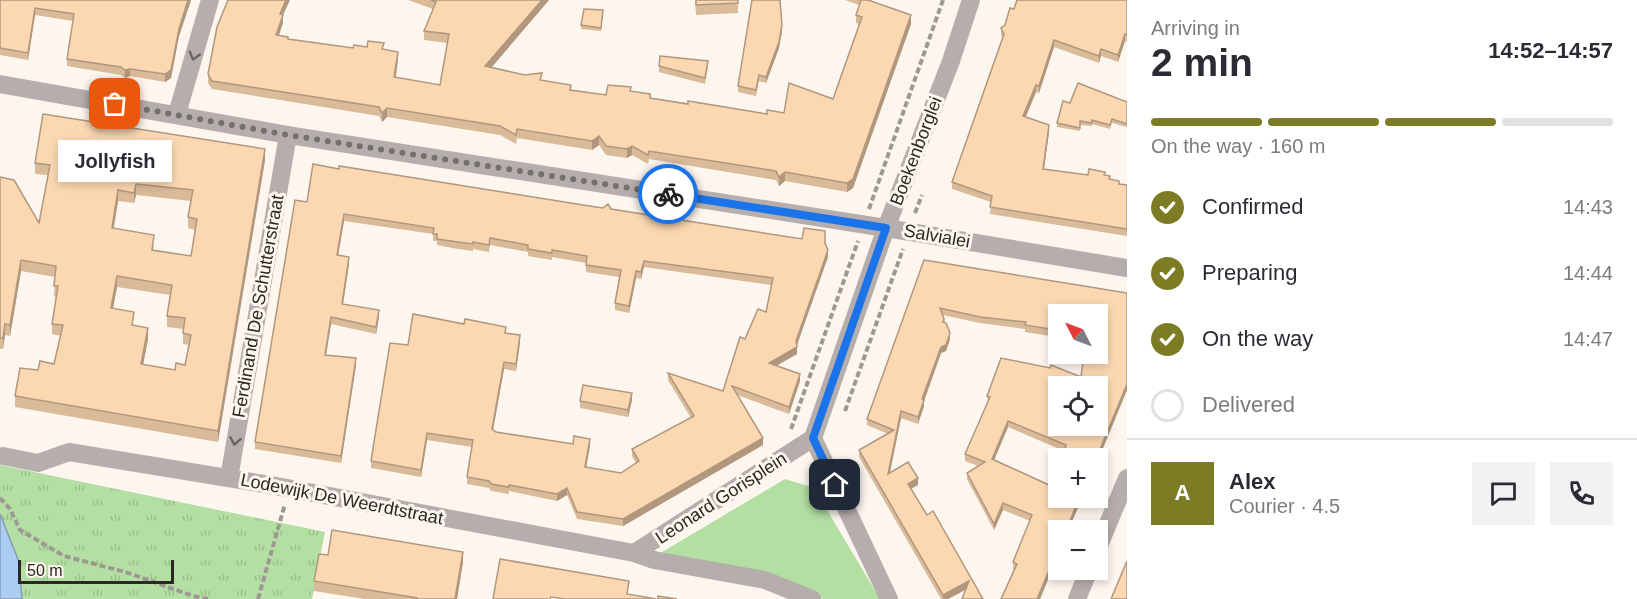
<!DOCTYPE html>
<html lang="en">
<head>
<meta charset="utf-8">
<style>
  :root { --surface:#fff; --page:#f2f2f3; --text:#2b2b33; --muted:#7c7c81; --line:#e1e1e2; --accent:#7c7c24 }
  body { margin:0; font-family:Helvetica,sans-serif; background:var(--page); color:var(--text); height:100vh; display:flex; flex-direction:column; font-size:22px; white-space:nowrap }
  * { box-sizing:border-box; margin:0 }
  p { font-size:20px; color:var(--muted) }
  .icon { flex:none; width:33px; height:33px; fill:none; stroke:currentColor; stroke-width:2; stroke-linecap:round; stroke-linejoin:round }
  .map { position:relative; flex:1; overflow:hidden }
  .drawer { display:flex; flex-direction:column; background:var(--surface); width:510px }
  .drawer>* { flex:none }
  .needle { width:39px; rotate:312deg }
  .controls { position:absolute; left:1048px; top:304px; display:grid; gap:12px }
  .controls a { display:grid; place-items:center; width:60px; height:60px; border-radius:0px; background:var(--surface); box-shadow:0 3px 9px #0003; font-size:30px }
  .scale { position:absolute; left:18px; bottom:15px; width:156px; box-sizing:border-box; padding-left:6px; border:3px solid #2c2824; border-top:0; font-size:16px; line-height:21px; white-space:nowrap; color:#2c2824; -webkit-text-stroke:4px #fdf6ef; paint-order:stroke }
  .pin { position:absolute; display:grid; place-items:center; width:51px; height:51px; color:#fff; margin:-26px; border-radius:12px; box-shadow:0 3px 9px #0006 }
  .courier { position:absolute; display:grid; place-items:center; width:60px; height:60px; margin:-30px; border:4px solid #1a73e8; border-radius:50%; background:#fff; color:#222; box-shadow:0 2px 8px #0007 }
  .bubble { position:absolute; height:42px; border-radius:0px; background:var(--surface); box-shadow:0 3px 9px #0003; font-size:20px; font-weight:700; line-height:42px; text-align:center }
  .summary em { font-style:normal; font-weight:700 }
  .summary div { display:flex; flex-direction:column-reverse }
  .summary { display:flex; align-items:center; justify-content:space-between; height:102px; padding:0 24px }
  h1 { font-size:39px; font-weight:700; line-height:45px }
  .bar { display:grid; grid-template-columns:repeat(4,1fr); gap:9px 6px; align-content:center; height:72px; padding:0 24px }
  .bar i { height:8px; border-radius:4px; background:var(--line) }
  .bar .current { background:var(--accent) }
  .bar p { grid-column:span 4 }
  .line { display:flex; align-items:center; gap:15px; padding:0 24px; border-top:2px solid var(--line) }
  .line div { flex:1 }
  .round { display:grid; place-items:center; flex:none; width:63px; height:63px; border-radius:0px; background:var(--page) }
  ol { padding:0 24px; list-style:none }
  li { display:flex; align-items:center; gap:18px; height:66px }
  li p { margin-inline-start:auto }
  li .icon { padding:6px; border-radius:50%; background:var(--accent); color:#fff; stroke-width:4 }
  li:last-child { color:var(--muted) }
  li i { width:33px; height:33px; border:3px solid var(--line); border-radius:50% }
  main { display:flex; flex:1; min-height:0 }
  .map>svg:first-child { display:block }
  .green { fill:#b4dfa3 }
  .park { fill:url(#park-tufts) }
  .water { fill:#accdf3; stroke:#869cb5; stroke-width:1.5 }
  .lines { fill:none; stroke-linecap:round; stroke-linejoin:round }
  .path { stroke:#9e9893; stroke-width:4; stroke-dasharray:6 3; stroke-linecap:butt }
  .minor { stroke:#b6aeac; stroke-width:18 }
  .wall { fill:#d9ba99; fill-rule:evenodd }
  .shaded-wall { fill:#b0977d }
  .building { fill:#fcd8b2; stroke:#b0977d; stroke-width:1.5; fill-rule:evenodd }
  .oneway { stroke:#6a6461 }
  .done { stroke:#75706b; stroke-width:6; stroke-dasharray:0 10.8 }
  .route { stroke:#1a73e8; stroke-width:8 }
  .labels { text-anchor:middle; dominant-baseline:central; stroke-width:6; stroke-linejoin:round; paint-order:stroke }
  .street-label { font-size:18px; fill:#2c2824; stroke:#fdf6ef }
</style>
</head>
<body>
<main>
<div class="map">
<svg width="1127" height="599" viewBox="0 0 1127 599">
  <defs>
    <pattern id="park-tufts" width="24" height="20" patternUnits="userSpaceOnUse" patternTransform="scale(1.5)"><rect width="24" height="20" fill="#b4dfa3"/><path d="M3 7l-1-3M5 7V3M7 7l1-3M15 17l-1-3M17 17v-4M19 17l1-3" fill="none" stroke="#9bbf8c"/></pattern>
  </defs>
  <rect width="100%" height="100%" fill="#fdf6ef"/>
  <path class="green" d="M785,479L814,488L880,599H823L772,576L657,555Z"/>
  <path class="park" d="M0,465L325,532L312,599H0Z"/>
  <path class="water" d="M0,514L19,562L22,599H0Z"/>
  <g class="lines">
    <g class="path">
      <path d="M869,209L943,0"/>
      <path d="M915,213L922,195"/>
      <path d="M845,411L903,249"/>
      <path d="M791,429L858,241"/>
      <path d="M0,498L10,509L20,530L64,556L125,572L193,596L208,599"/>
      <path d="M258,599L285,504"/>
    </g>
    <g class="minor">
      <path d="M0,84L288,135L886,228L1127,268"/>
      <path d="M177,114L210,0"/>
      <path d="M813,438L886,228L951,61L971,0"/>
      <path d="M813,438L889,599"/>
      <path d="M3,456L38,463L69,452L270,485L634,553L654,560L765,580L812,599"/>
      <path d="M229,478L288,135"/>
      <path d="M1098,548L1127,478"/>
      <path d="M634,553L813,438"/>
      <path d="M1077,599L1089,570"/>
    </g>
  </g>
  <g class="wall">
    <path d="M0,0H191L179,36L171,78L165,82L130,76L125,78L121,75L67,66V59L73,21L35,15L28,60L0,55Z"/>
    <path d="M408,0H549L491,68L542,80L571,90L606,95L631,91L650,98L767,114L784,113L833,99L859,24L856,23V15L859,5L845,0H871V1L911,24L853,188L847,192L785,181L779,186L776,180L649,159L648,164L632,155L627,158L606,155L599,145L592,150L517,138L516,144L500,135L387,117L382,122L379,116L212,89L208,83V74L283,15V23L279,35L288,39L353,48L384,49L398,60L396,77L440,85L447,43L424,40V31L433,9Z"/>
    <path d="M695,0H738V13L696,15Z"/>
    <path d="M1127,0V42L1125,41L1118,62L1101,56L1099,63L1054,47L1039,93L1036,92L1026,117L1049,132L1044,169L1088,175H1104L1110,179L1119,184L1127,185V236L990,214L991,202L952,189V182L1003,38L1001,35V28L1005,25L1014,9Z"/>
    <path d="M603,14L601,31L581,29V25Z"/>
    <path d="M782,31L779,48L766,83L759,81L756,96L738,92V86Z"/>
    <path d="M659,66L708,67L705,84L659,72Z"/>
    <path d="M1127,102V127L1112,123L1110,129L1092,124V126L1080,125V131L1057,127V123L1070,103Z"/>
    <path d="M265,160L218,442L15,407V396L38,370L54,364L61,336L52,334V324L56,297L54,296L55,277L21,271L10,336L5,335L3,349H0V177L39,223L48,175L35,174V163ZM136,195L191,201L188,217V228L195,230L191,256L153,250L154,246L113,229L118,201L134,203ZM117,287L170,295L167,316V327L183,329V344L189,345L185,365L175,370L143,365L148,339L113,308Z"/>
    <path d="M339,169L611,209L825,243L828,257L796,345L797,354L776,366L800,381L789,414L737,395L763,445L623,526L577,519L567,495L557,501L509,491V494L491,491L489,488L467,484V477L472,447L427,440L421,477L371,468V461L408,345L506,333L520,342L516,371L504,369L493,430L496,432L590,446L586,467L621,473L636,463L632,456V449L691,418L668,380V373L723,391L745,339L766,312L771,285L644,267L641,279L636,278L629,313L615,310V303L619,277L586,272V263L552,257V260L528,256V252L490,245L489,252L473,249V251L458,249L437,245V241H433V234L344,221L338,255L349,264L343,304L379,317L376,334L331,324L326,355L356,365L341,463L255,449V442L307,202Z"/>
    <path d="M924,260L1127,293V390L1098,460V459H1067L1064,458V451L1008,427L994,460L1059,498H1082L1068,531H1059V553L1040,599H1001L1014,569H1013V562L1030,521L1003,510L994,530L967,479V473L978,466L965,461V454L988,402L987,396L1081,377L1098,315H1059V340L1056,339V337L1025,332V329L980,323L943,315L950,339L946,351L941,353L924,401V406L918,424L901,418L890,473L918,485L911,489L966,589L948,599H941L859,457V450L888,434L867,425V419Z"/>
    <path d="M632,400L628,417L580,408V401Z"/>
    <path d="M328,555L463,562L457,599H365L314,591V581Z"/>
  </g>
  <g class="shaded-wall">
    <path d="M188,0H191L179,36L171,78L165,82V74Z"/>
    <path d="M286,0H290L283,15V23L276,43V35L280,14Z"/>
    <path d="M542,0H549L485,75V66Z"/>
    <path d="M35,8V15L28,60V53Z"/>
    <path d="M911,15V24L853,188L847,192V183Z"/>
    <path d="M782,25V31L779,48L766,83V77Z"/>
    <path d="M1125,34V41L1118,62V55Z"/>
    <path d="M1054,40V47L1039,93V86Z"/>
    <path d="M1101,49V56L1099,63V56Z"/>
    <path d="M398,52V60L394,86V77Z"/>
    <path d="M130,69V76L125,78V70Z"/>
    <path d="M1036,85V92L1023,123V116Z"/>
    <path d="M387,108V117L382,122V113Z"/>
    <path d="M1049,125V132L1043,176V169Z"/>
    <path d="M599,136V145L592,150V141Z"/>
    <path d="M632,146V155L627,158V149Z"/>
    <path d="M265,149V160L218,442V431Z"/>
    <path d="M785,172V181L779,186V177Z"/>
    <path d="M136,184V195L134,203V193Z"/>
    <path d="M118,190V201L112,239V228Z"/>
    <path d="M344,214V221L337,262V255Z"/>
    <path d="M828,250V257L796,348L797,347V354L769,370V363L796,341Z"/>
    <path d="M349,257V264L342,310V304Z"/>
    <path d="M21,260V271L10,336V325Z"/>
    <path d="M644,261V267L641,279V272Z"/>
    <path d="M636,271V278L629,313V306Z"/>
    <path d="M117,276V287L111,319V308Z"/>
    <path d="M379,310V317L376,334V327Z"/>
    <path d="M331,317V324L325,361V355Z"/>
    <path d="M5,324V335L3,349V338Z"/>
    <path d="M148,328V339L141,375V364Z"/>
    <path d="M950,333V339L946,351L941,353L924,401V406L918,424V417L922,399L941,347Z"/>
    <path d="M520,335V342L516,371V364Z"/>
    <path d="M356,358V365L341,463V456Z"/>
    <path d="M504,362V369L492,436V429Z"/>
    <path d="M800,374V381L789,414V407Z"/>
    <path d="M1127,384V390L1098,460V459H1096Z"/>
    <path d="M632,393V400L628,417V410Z"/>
    <path d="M901,411V418L888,481V474Z"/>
    <path d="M1008,421V427L992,465V459Z"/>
    <path d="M427,433V440L421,477V470Z"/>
    <path d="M763,438V445L623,526V519Z"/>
    <path d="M590,439V446L585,474V467Z"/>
    <path d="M918,478V485L908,490V484Z"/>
    <path d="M567,488V495L557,501V494Z"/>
    <path d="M1079,498H1082L1068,531H1066Z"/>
    <path d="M1003,503V510L994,530V524Z"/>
    <path d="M1059,547V553L1040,599H1037Z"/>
    <path d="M463,552V562L457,599H455Z"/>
    <path d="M969,581V588L948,599H943V595Z"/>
  </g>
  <g class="building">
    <path d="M0,0H188L179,29L171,70L165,74L130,69L125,70L121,67L67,59L74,14L35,8L28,53L0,48Z"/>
    <path d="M228,0H286L280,14L283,15L276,35L288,37V39L353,48L354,45L367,47L368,41L384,43L382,49L398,52L394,77L440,85L449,34L424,31L436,2L431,0H542L485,66L525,75L542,73L540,80L571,85L570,90L606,95L608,85L631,87L630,91L650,94V98L688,104V101L767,114V110L784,113L789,83L833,99L862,17L856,15L861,0H868L911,15L853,179L847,183L785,172L779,177L776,171L649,151L648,155L632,146L627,149L606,146L599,136L592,141L517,129L516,135L500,126L387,108L382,113L379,107L212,81L208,74L217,27Z"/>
    <path d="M696,0H738V3L696,5Z"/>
    <path d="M752,0H780L782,25L779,42L766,77L759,75L756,90L738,86Z"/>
    <path d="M1017,0H1127V35L1125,34L1118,55L1101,49L1099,56L1054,40L1039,86L1036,85L1023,116L1049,125L1043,169L1088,175L1089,169L1105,172L1104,175L1110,176L1109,179L1119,181V184L1127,185V229L990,207L992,196L952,182L1004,34L1001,28L1005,25L1010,8L1014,9Z"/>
    <path d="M584,9L603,10L601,28L581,25Z"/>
    <path d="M660,56L708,61L705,78L659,66Z"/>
    <path d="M1078,83L1127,102V124L1112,119L1110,125L1092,120V123L1080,121V128L1057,123L1063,101L1070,103Z"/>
    <path d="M43,114L265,149L218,431L15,396L20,368L38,370L40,361L54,364L63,325L52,324L58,286H54L56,266L21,260L10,325L5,324L3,338H0V177L14,180L39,223L50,165L35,163ZM136,184L193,190L188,217L197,219L191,256L152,250L154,235L112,228L118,190L134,193ZM117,276L172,285L167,316L185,318L183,333L191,335L185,365L176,363L175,370L141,364L148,328L132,325L134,312L111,308Z"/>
    <path d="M313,164L339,169V166L371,171L596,207L603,208L608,204L611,209L802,239L804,228L825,231V243L828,250L796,341L797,347L769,363L800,374L789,407L732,386L763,438L623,519L577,512L567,488L557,494L509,485V487L491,484L489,481L467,477L473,440L427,433L421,470L371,461L390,343L408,345L413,314L464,324L465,319L506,327L505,333L520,335L516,364L504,362L492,429L496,432L573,444L574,436L590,439L585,467L621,473L639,461L632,449L694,416L668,373L723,391L740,337L745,339L758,309L766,312L773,278L644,261L641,272L636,271L629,306L615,303L621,270L586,265L587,256L552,250V253L528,249V245L490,238L489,245L473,242V244L458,242L437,239V234H433L434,228L344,214L337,255L349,257L342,304L379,310L376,327L331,317L325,355L356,358L341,456L255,442L295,200L307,202Z"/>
    <path d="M924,260L1127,293V384L1096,459H1076L1077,457L1064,451L1066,445L1008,421L992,459L1049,485L1051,483L1059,486V498H1079L1066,531H1059V547L1037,599H1001L1017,564L1013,562L1032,515L1003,503L994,524L967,473L985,462L965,454L990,397L987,396L1001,358L1050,368L1051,365L1081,377L1084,354H1098V315H1059V333H1056V330L1025,325L1026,322L980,317L940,308L944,319L943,322L946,323L950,333L946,345L941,347L922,399L924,400L918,417L901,411L888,474L908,462L918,478L908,484L927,515L933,511L983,599H962L969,581L943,595L859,450L894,430L867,419ZM1059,387H1098V426H1059Z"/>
    <path d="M583,385L632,393L628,410L580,401Z"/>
    <path d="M332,530L463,552L455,599H417V598L314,581L319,554L328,555Z"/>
    <path d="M500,559L629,581L627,594L656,599H565L551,597L550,599H493Z"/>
    <path d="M1127,561V599H1111Z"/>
    <path d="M658,596L677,599H658Z"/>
  </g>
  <defs><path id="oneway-chevron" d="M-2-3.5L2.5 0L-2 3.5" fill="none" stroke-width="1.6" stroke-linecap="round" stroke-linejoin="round" transform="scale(1.5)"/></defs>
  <g class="oneway">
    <use href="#oneway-chevron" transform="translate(194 56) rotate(106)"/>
    <use href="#oneway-chevron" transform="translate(235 441) rotate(100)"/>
  </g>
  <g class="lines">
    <path class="done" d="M115,104L288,135L668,194"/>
    <path class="route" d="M668,194L886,228L813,438L835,485"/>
  </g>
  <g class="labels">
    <g class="street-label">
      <text transform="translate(916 151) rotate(-69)">Boekenborglei</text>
      <text transform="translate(937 236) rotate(10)">Salvialei</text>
      <text transform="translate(258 306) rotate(-80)">Ferdinand De Schutterstraat</text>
      <text transform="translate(721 498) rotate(-33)">Leonard Gorisplein</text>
      <text transform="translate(342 499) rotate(11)">Lodewijk De Weerdtstraat</text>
    </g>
  </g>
</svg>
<div class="controls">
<a><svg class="needle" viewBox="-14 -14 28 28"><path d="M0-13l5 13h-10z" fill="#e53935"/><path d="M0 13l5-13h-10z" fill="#7c7c81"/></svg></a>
<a><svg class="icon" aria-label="locate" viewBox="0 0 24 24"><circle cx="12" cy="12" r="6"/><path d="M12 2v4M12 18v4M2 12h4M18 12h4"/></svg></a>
<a>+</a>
<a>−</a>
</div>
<div class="scale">50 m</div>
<div class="pin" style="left:115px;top:104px;background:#ea580c"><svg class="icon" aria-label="bag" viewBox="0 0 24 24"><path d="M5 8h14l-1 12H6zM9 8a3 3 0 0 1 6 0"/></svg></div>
<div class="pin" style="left:835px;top:485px;background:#1f2937"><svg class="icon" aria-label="home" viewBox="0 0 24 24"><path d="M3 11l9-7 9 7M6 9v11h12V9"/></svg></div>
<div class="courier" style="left:668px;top:194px"><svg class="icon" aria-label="bike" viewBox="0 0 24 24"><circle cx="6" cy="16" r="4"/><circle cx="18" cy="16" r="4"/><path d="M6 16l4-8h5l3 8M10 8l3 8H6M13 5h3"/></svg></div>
<div class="bubble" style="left:58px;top:140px;width:114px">Jollyfish</div>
</div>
<section class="drawer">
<div class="summary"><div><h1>2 min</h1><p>Arriving in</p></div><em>14:52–14:57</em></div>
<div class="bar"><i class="current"></i><i class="current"></i><i class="current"></i><i></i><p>On the way · 160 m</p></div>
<ol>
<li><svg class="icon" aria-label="check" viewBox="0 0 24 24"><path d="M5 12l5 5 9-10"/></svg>Confirmed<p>14:43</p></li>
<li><svg class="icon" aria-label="check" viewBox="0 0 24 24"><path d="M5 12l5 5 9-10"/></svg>Preparing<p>14:44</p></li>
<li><svg class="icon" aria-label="check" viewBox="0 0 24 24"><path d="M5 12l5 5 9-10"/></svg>On the way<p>14:47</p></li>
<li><i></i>Delivered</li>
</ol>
<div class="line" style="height:108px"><b class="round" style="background:var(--accent);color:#fff">A</b><div><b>Alex</b><p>Courier · 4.5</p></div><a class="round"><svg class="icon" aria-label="chat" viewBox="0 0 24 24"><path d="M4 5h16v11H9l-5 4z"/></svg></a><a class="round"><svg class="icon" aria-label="phone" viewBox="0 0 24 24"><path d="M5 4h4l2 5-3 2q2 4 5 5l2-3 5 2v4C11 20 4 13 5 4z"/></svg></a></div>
</section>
</main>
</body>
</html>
